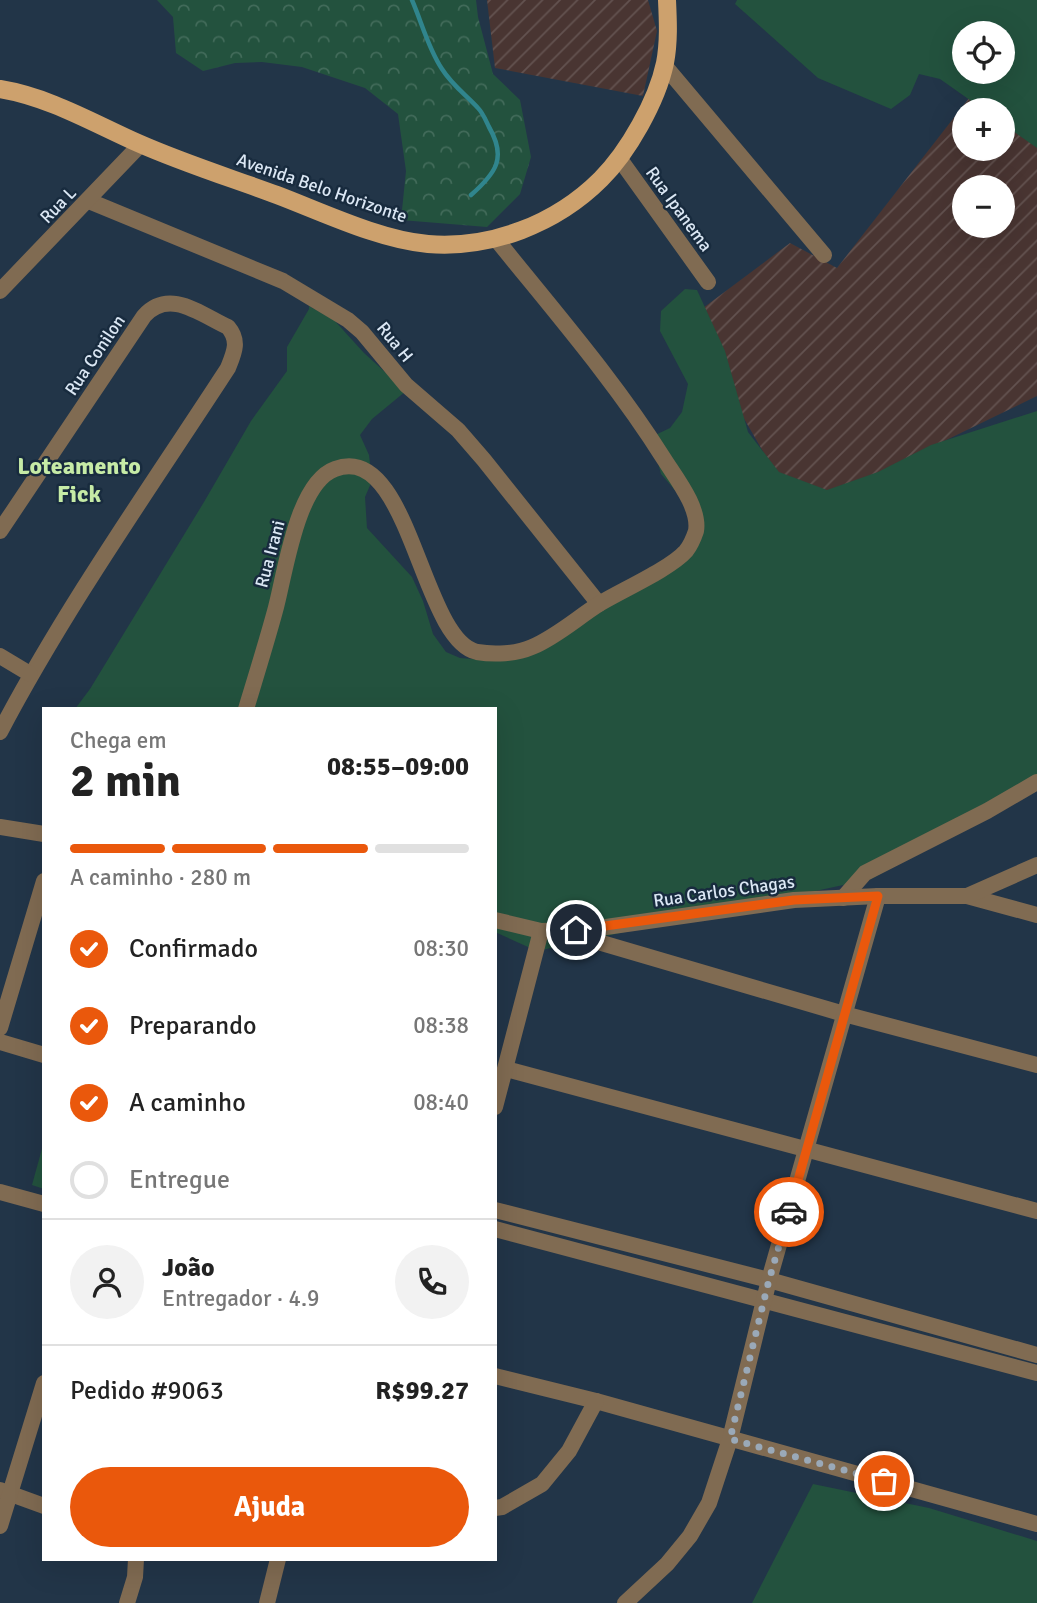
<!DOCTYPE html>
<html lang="pt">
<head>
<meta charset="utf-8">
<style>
  :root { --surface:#fff; --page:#f2f2f2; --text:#222; --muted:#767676; --line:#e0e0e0; --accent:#ea580c }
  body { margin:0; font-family:Signika,sans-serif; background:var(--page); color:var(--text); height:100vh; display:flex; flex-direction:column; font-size:26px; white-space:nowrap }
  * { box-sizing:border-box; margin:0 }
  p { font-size:23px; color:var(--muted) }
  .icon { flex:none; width:38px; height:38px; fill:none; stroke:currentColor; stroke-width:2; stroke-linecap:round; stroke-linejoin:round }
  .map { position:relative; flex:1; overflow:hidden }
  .details { position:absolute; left:42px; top:707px; width:455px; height:854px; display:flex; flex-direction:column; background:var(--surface); border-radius:0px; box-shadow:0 7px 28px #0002 }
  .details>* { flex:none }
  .buttons { position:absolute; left:952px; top:21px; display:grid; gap:14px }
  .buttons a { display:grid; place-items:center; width:63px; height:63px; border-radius:50%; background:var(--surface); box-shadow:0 7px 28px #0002; font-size:35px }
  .pin { position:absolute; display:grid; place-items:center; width:60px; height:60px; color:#fff; margin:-30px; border:4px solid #fff; border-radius:50%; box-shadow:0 2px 7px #0007 }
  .courier { position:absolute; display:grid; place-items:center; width:70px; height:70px; margin:-35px; border:5px solid #ea580c; border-radius:50%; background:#fff; color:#222; box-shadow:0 2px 9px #0007 }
  .overview em { font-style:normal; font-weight:700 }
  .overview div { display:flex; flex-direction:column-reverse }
  .overview { display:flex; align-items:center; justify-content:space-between; height:119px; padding:0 28px }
  h1 { font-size:46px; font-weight:700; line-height:52px }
  .bar { display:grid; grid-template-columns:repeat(4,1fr); gap:10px 7px; align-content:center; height:84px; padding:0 28px }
  .bar i { height:9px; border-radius:5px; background:var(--line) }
  .bar .on { background:var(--accent) }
  .bar p { grid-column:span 4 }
  .line { display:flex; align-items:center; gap:18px; padding:0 28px; border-top:2px solid var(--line) }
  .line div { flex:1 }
  .round { display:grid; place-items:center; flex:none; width:74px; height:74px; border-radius:37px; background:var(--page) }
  ol { padding:0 28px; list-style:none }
  li { display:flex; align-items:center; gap:21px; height:77px }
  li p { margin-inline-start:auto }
  li .icon { padding:7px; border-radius:50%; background:var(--accent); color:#fff; stroke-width:4 }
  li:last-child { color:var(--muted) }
  li i { width:38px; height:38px; border:4px solid var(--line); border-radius:50% }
  .primary-button { display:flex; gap:14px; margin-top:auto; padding:14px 28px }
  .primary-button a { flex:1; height:80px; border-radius:42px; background:var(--accent); color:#fff; font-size:28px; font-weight:700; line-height:80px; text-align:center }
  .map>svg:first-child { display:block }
  .industrial { fill:url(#industrial-furrows); fill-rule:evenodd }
  .green { fill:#23523e; fill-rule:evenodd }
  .forest { fill:url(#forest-crowns) }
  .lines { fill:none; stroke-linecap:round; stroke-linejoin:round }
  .stream { stroke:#30858d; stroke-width:4.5 }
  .street { stroke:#806b52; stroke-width:16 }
  .primary { stroke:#cda16d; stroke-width:18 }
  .done { stroke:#9aa9b8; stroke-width:7; stroke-dasharray:0 12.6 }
  .route { stroke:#ea580c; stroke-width:9 }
  .labels { text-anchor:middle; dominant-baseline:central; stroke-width:5; stroke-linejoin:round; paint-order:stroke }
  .street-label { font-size:18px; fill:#dbe7f4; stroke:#182b3e }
  .district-label { font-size:24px; font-weight:bold; fill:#c6eba6; stroke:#182b3e }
</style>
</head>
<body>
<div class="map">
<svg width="1037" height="1603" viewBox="0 0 1037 1603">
  <defs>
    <pattern id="industrial-furrows" width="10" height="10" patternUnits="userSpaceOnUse" patternTransform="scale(1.75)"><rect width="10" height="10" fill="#493532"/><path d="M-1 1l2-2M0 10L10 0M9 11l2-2" fill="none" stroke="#635250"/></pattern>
    <pattern id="forest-crowns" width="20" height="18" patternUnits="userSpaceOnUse" patternTransform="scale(1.75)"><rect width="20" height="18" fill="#23523e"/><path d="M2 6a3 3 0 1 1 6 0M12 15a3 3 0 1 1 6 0" fill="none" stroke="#426b5a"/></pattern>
  </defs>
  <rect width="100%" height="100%" fill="#223548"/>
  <g class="industrial">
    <path d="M487,0H648L657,31L643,96L495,68Z"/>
    <path d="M973,93L995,110H964V149H1003V117L1037,145V396L798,512L687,320L790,243L837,268ZM964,187H1003V226H964Z"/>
  </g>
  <g class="green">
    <path d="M737,0H1037V148L1003,124V110H984L940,79L919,74L910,95L891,109L818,78L735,4ZM1003,33V72H964V33Z"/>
    <path d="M685,289L697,290L725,351L748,432L779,472L827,490L878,472L931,445L1037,411V789L871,879L537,951L495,932V709H75L90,689L204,502L251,421L287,371V347L309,309V306L334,320L364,353L406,391L372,419L360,435L369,455L372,481L365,497L367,528L412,577L423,601L433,634L446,652L460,658L485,660L536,644L688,552L695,529L686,503L661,474L651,437L670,428L682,412L688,384L660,331L661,311Z"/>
    <path d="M43,1145L44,1146V1189L32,1185Z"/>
    <path d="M813,1484L929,1508L1037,1541V1603H752Z"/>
  </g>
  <path class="forest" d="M157,0H476L478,17L493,74L520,100L531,157L520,194L487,227L401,220L406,171L398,114L365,88L302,67L262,62L235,63L203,71L176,53L173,17Z"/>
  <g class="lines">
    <path class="stream" d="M412,0C422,23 428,48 442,69C452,85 466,95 478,108C483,113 486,121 489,127C507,158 496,173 471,195"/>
    <g class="street">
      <path d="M664,65L824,255"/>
      <path d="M619,158L708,282"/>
      <path d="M89,201L283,281L348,320L362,332L406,385L458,430L484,460L599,604"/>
      <path d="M0,291L141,144"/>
      <path d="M0,531L144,316C169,288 200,314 228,327C240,341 234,353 228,368C150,488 67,605 0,732"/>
      <path d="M0,656L30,674"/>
      <path d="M246,709C256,676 266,644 275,611C285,576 296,483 335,469C410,441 421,640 477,652C494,655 516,654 532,647C556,637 577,618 599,604C622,590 670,569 686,551C690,546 694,537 696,531C700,508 676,478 664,459C615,381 554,311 496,239"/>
      <path d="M0,827L44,834"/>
      <path d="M967,896L1037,915"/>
      <path d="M843,898L865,873L987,811L1037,782"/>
      <path d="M495,920L541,931L592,929L794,900L878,896H967L1037,865"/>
      <path d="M571,934L844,1014L1037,1065"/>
      <path d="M0,1028L44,881"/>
      <path d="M0,1042L44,1055"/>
      <path d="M506,1069L1037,1211"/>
      <path d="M495,1107L541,931"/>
      <path d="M0,1192L44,1204"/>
      <path d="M495,1210L769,1280L1037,1355"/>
      <path d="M495,1229L1037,1373"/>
      <path d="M495,1376L596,1401L1037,1524"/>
      <path d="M0,1490L44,1506"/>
      <path d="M495,1508L502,1507L542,1484L569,1451L596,1401"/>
      <path d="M0,1526L44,1383"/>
      <path d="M127,1603L135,1577L136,1559"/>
      <path d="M267,1603L278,1559"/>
      <path d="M625,1603L667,1564L690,1536L709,1503L730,1439L769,1280L878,896"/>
    </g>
    <path class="primary" d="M0,89C49,97 93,123 138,143C183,163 231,178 277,195C322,212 380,240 428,244C491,249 556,224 601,179C628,152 657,101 665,63C669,42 668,21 667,0"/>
  </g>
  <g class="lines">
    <path class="done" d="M789,1212L769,1280L730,1439L884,1481"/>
    <path class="route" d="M576,930L794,900L878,896L789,1212"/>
  </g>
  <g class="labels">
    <g class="street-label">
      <text transform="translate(322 188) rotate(19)">Avenida Belo Horizonte</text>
      <text transform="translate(58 205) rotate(-46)">Rua L</text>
      <text transform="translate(679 209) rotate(54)">Rua Ipanema</text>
      <text transform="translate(395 342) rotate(51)">Rua H</text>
      <text transform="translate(95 355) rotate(-56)">Rua Conilon</text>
      <text transform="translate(270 554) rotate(-75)">Rua Irani</text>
      <text transform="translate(724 891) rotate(-8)">Rua Carlos Chagas</text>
    </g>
    <g class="district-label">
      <text x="79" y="466">Loteamento<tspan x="79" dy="28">Fick</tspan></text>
    </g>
  </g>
</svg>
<div class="buttons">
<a><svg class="icon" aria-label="locate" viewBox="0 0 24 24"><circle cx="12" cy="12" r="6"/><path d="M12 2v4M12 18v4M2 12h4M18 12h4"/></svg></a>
<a>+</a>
<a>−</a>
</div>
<div class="pin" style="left:884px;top:1481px;background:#ea580c"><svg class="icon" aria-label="bag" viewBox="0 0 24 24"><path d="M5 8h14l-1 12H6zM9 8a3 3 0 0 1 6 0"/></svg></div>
<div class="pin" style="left:576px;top:930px;background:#1f2937"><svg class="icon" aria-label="home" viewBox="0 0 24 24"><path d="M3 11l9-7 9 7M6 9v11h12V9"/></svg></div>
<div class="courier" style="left:789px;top:1212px"><svg class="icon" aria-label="car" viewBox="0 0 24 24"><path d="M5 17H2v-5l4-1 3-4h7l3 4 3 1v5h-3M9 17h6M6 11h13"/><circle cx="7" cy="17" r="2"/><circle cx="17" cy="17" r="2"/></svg></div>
<section class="details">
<div class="overview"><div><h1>2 min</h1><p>Chega em</p></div><em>08:55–09:00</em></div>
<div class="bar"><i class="on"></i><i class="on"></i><i class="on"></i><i></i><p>A caminho · 280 m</p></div>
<ol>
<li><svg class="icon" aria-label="check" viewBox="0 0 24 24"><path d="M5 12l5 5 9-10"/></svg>Confirmado<p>08:30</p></li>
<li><svg class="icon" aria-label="check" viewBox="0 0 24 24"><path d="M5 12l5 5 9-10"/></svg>Preparando<p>08:38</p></li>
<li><svg class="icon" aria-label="check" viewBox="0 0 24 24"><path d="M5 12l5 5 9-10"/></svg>A caminho<p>08:40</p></li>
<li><i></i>Entregue</li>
</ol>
<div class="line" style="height:126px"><a class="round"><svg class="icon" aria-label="person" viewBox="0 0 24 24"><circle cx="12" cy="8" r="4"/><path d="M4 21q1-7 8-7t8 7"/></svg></a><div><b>João</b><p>Entregador · 4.9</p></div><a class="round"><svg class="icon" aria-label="phone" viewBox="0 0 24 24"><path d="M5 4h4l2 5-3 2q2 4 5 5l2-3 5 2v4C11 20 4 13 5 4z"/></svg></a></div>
<div class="line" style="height:91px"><div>Pedido #9063</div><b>R$99.27</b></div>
<div class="primary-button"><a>Ajuda</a></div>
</section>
</div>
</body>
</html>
